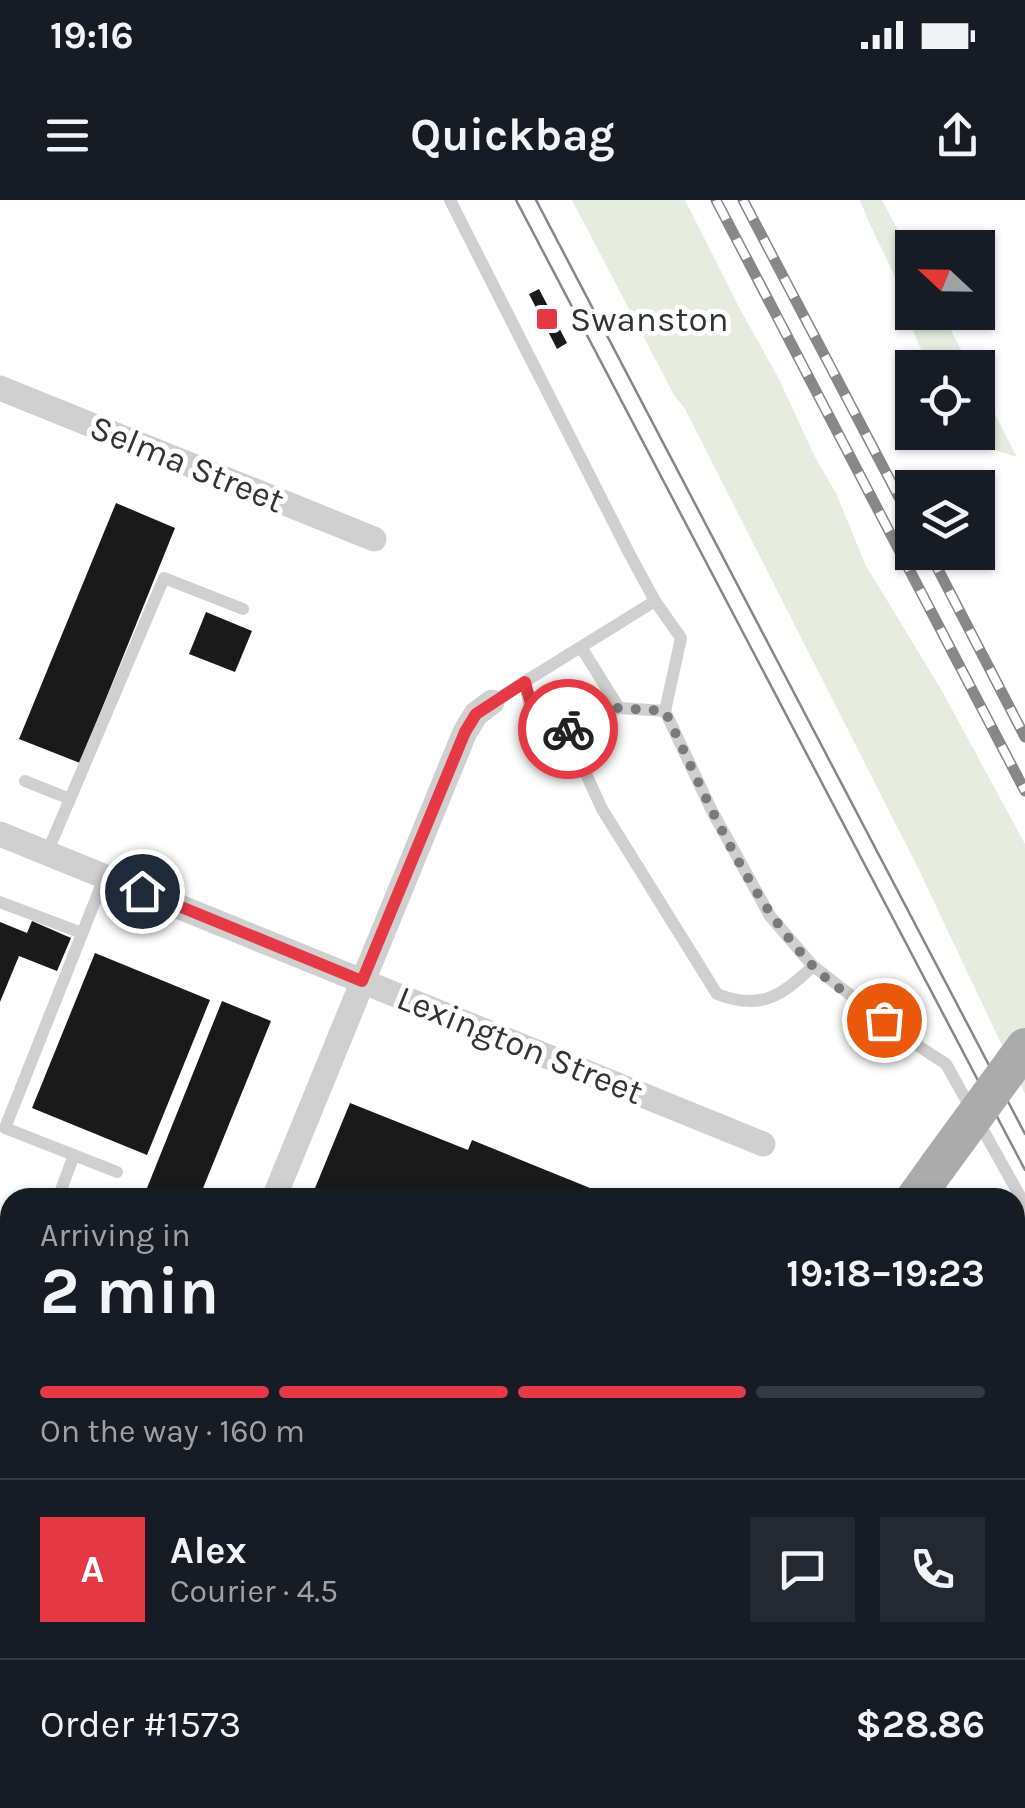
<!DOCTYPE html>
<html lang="en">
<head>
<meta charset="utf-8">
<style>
  :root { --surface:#171b24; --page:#242831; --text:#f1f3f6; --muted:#9ea1a6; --line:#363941; --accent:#e63946 }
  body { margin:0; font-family:Karla,sans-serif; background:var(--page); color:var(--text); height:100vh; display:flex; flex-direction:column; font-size:38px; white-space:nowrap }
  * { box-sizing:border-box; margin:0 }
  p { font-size:32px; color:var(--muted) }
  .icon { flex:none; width:55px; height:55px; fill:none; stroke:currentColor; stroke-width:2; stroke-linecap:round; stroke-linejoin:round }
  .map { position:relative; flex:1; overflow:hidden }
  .drawer { position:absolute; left:0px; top:988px; width:1025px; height:622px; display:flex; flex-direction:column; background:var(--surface); border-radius:30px 30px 0 0; box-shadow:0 2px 8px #0004 }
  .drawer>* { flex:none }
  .needle { width:65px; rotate:292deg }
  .fabs { position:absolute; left:895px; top:30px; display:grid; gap:20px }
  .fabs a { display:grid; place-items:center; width:100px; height:100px; border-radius:0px; background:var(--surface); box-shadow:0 2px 8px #0004; font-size:50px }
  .pin { position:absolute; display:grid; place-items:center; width:85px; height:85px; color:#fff; margin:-42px; border:5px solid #fff; border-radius:50%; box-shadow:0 2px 10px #0007 }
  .courier { position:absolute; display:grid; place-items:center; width:100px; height:100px; margin:-50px; border:8px solid #e63946; border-radius:50%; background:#fff; color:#222; box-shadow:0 2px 12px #0007 }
  .headline em { font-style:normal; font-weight:700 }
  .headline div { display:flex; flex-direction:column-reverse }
  .headline { display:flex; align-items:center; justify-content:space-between; height:170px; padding:0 40px }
  h1 { font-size:65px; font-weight:700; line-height:75px }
  .bar { display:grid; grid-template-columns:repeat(4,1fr); gap:15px 10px; align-content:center; height:120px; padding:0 40px }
  .bar i { height:12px; border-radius:8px; background:var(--line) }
  .bar .selected { background:var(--accent) }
  .bar p { grid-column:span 4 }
  .line { display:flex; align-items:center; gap:25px; padding:0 40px; border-top:2px solid var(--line) }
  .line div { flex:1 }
  .round { display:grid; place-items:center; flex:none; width:105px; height:105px; border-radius:0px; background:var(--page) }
  .status { display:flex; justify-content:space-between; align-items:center; height:70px; padding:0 50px; background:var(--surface); direction:ltr }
  .status svg { height:28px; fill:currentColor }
  header { display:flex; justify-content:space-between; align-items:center; height:130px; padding:0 40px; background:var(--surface); font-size:45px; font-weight:700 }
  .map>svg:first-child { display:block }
  .green { fill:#e6ecdf }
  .building { fill:#1a1a1a }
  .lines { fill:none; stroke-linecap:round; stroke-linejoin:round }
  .service { stroke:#d0d0d0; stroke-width:12 }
  .minor { stroke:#d0d0d0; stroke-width:25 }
  .tertiary { stroke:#d0d0d0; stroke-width:30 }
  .primary { stroke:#ababab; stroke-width:38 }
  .tram { stroke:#888; stroke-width:2.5 }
  .rail-casing { stroke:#888; stroke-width:11 }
  .rail { stroke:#fff; stroke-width:8; stroke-dasharray:22; stroke-linecap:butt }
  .primary-bridge { stroke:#ababab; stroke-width:38 }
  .done { stroke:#7a7a7a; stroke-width:10; stroke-dasharray:0 18 }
  .route { stroke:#e63946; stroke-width:12 }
  .poi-dot { fill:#e63946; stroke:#fff; stroke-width:4 }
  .labels { text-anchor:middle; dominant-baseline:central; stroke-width:10; stroke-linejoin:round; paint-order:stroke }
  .poi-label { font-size:35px; fill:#333; stroke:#fff; text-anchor:start }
  .street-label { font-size:35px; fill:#333; stroke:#fff }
</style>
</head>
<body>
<div class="status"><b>19:16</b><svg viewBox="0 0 49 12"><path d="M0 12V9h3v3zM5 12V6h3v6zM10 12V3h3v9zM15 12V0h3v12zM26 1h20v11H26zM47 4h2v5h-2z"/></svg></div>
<header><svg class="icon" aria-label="menu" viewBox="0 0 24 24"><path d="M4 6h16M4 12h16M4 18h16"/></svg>Quickbag<svg class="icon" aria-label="share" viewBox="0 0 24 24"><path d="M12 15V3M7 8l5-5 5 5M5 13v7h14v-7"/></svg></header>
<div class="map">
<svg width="1025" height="1608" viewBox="0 0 1025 1608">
  <rect width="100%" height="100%" fill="#fff"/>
  <g class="green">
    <path d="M572,0H685L740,109L779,179L814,255L837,295L865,364L942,491L1025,644V894L917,666L685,209L674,195Z"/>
    <path d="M860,0H882L912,57V112L942,113L970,167H932C913,141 910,116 899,87C887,57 871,30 860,0Z"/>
    <path d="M978,182L1017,257L988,248L971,233L978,232Z"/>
    <path d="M0,1158L10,1172V1292L0,1289Z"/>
  </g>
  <g class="building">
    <path d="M539,89L567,143L557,149L529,94Z"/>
    <path d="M116,303L175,328L80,563L19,539Z"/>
    <path d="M206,412L252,431L235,472L189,454Z"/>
    <path d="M32,721L71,738L57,771L19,756L0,802V722L27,733Z"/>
    <path d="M95,753L210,800L147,955L32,908Z"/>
    <path d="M222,801L271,821L199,998H143Z"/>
    <path d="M350,903L468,950L472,940L590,988L586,998H325L313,993Z"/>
    <path d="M6,1393L10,1395V1468L0,1464V1408Z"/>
  </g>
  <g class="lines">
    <g class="service">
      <path d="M450,0L629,353L655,401L681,438L665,511L712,611L770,716L813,766L906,838L946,864L1025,1005"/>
      <path d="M581,447L619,508"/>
      <path d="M525,482L529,503L535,514L560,534L577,554L602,609L717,794C760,811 782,796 813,766"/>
      <path d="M492,502L655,401"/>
      <path d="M560,534L619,508L665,511"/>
      <path d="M25,581L70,599"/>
      <path d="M47,653L164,378L243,409"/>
      <path d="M105,676L5,928L117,972"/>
      <path d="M0,702L82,733"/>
      <path d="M58,998L74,955"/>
      <path d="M374,1608L377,1600"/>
    </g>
    <g class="minor">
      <path d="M0,188L374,339"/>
      <path d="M0,634L763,944"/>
      <path d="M274,998L465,532L476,514L492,502"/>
      <path d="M28,1608L31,1600"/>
    </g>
    <g class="tertiary">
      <path d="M0,1523L10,1527"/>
      <path d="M190,1600L209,1608"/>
    </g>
    <g class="primary">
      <path d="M915,998L938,966"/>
      <path d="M569,1608L573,1600"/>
    </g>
    <g class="tram">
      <path d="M516,0L1025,970"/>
      <path d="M536,0L1025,934"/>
    </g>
    <defs>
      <g id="rail">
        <path d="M716,0L1025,591"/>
        <path d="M743,0L912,322"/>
        <path d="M929,352L1025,537"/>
      </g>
    </defs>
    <use href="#rail" class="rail-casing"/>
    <use href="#rail" class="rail"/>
    <path class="primary-bridge" d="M938,966L1025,847"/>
  </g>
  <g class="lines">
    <path class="done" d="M568,529L618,508L665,511C705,595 746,695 811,764C830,785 861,802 884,820"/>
    <path class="route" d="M142,691L362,781L465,532L476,514L525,482C531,510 537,515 560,534L568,529"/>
  </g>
  <rect class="poi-dot" x="535" y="107" width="24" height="24" rx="5"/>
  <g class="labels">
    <g class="poi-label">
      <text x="570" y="119">Swanston</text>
    </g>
    <g class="street-label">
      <text transform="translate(187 264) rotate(22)">Selma Street</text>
      <text transform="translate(520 845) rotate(22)">Lexington Street</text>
    </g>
  </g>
</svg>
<div class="fabs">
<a><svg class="needle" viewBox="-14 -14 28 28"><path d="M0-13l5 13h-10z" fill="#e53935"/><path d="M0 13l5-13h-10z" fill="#9ea1a6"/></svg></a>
<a><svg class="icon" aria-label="locate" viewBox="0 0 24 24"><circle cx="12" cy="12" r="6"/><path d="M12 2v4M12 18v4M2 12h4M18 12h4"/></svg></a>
<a><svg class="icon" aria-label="layers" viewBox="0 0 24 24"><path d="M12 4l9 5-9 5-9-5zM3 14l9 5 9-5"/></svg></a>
</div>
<div class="pin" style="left:884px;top:820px;background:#ea580c"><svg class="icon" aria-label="bag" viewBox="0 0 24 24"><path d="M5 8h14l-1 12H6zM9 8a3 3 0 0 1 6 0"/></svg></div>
<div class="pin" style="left:142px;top:691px;background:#1f2937"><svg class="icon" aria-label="home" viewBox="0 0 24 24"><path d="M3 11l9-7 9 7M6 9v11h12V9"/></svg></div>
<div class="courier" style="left:568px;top:529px"><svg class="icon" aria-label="bike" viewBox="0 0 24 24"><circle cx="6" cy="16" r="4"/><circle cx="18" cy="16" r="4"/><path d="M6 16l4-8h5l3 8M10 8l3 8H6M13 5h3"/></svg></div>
<section class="drawer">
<div class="headline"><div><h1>2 min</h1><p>Arriving in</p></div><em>19:18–19:23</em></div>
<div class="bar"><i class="selected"></i><i class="selected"></i><i class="selected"></i><i></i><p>On the way · 160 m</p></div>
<div class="line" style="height:180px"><b class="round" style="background:var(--accent);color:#fff">A</b><div><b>Alex</b><p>Courier · 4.5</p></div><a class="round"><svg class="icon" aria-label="chat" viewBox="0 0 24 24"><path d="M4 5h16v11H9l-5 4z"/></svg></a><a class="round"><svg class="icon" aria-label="phone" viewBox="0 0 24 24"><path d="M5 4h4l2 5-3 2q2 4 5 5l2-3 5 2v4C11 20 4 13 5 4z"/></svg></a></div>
<div class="line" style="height:130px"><div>Order #1573</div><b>$28.86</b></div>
</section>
</div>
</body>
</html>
